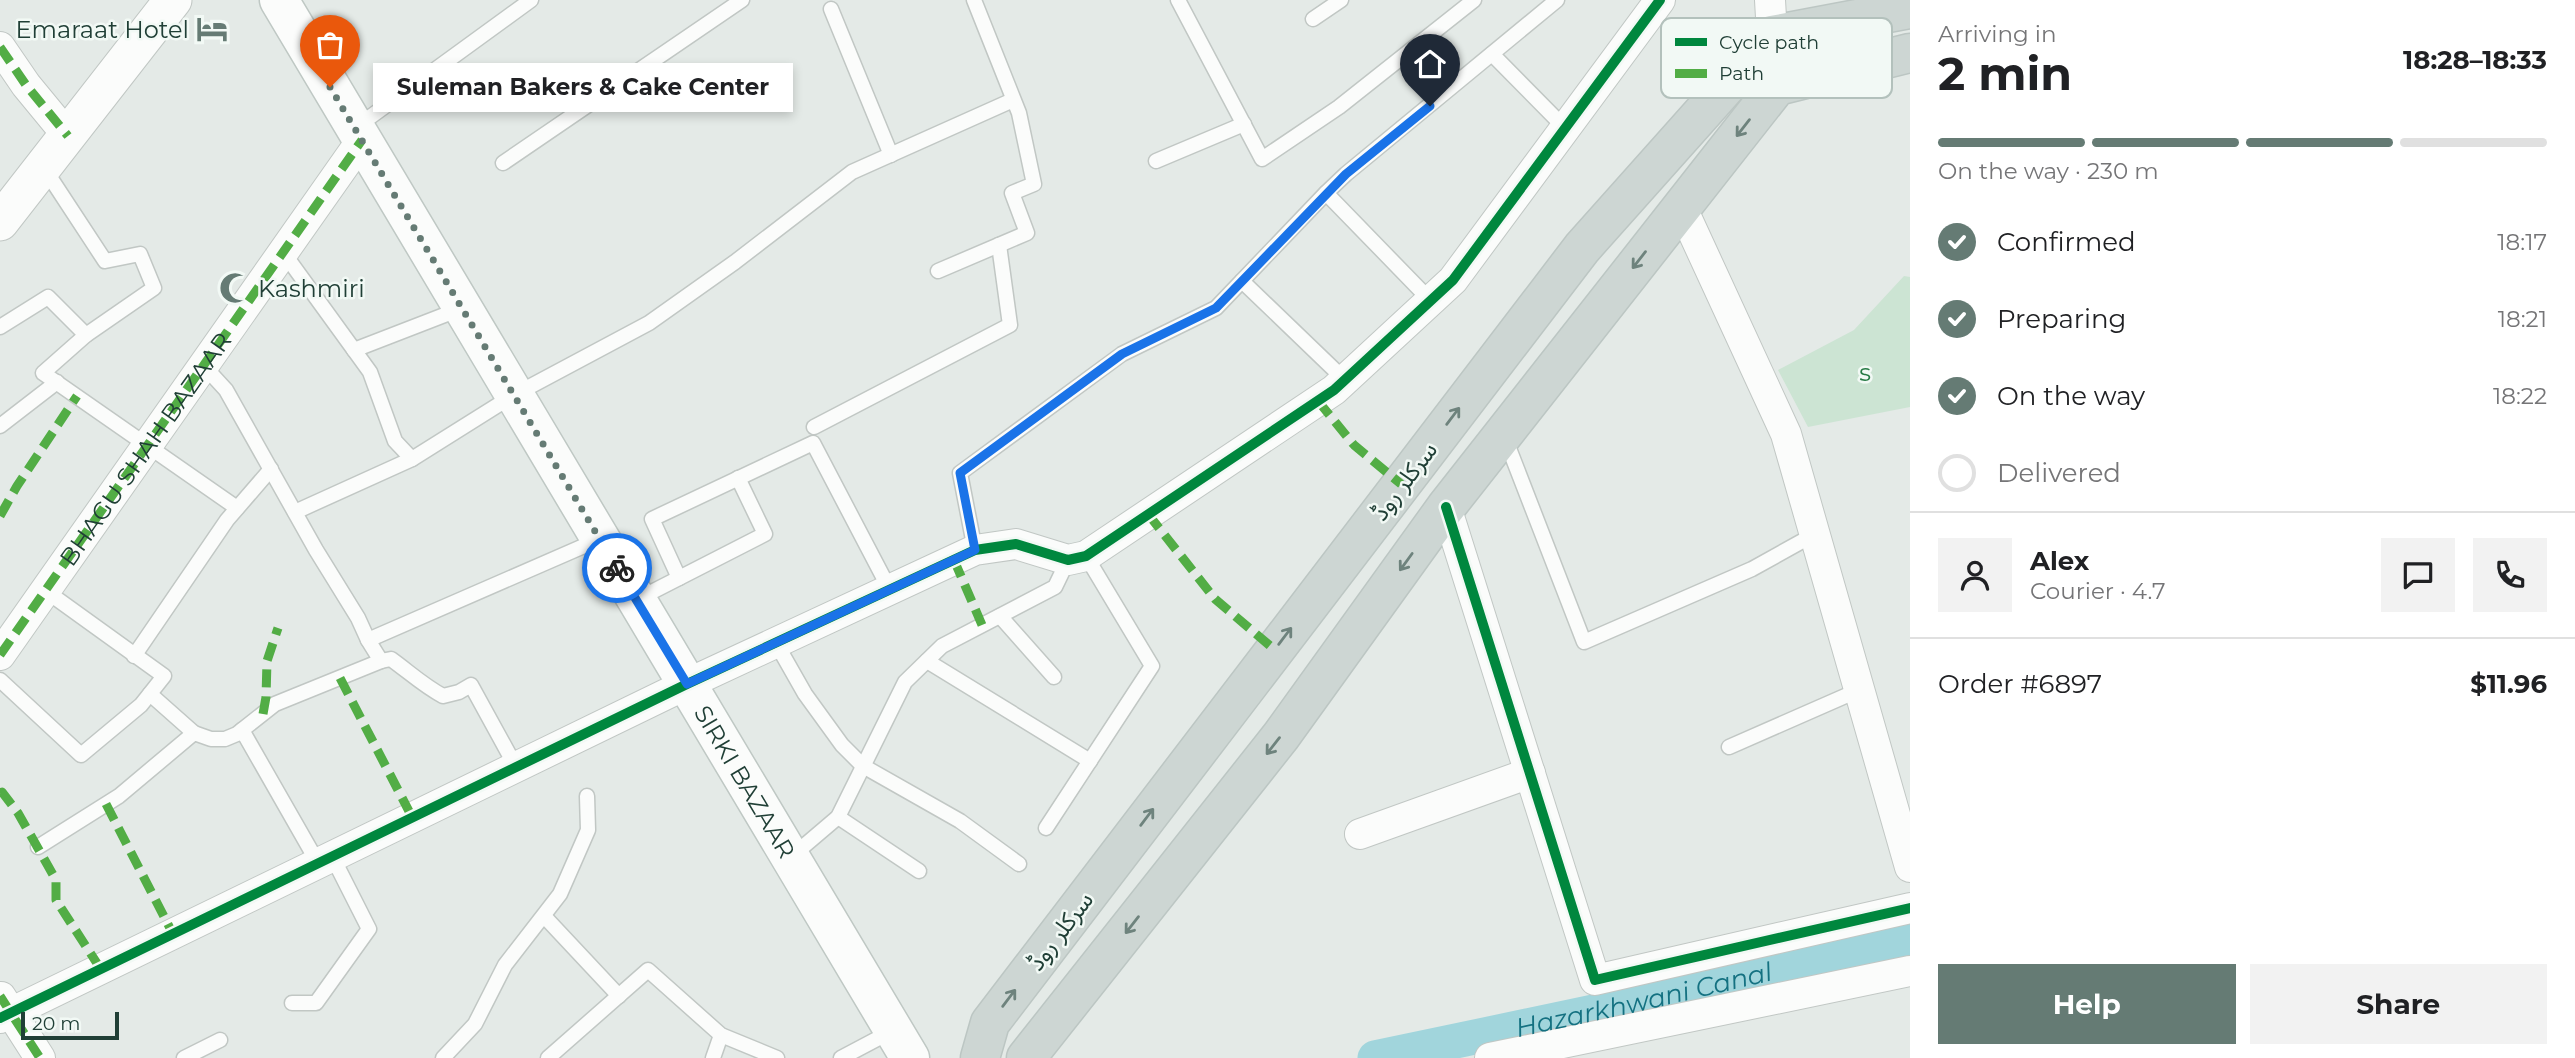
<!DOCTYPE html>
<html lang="en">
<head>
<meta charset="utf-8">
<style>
  :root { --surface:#fff; --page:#f2f2f2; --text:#202124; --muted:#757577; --line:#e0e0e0; --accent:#657b74 }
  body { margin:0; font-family:Montserrat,"Noto Sans Arabic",sans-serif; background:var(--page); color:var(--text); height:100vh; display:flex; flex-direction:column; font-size:26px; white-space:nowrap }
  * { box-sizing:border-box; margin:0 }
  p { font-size:23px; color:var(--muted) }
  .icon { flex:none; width:38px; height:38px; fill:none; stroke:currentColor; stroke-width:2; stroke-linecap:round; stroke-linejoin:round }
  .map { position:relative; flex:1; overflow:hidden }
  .drawer { display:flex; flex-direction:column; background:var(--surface); width:665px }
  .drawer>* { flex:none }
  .scale { position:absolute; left:21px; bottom:18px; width:98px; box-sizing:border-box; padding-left:7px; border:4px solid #203f36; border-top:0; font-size:19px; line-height:24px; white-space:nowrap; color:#203f36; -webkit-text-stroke:5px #f2f9f5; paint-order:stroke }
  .pin { position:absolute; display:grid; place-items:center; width:60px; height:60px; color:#fff; margin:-72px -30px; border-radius:50% 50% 50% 0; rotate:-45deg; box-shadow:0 0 7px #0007 }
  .pin .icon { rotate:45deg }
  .courier { position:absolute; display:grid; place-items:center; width:70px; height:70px; margin:-35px; border:5px solid #1a73e8; border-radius:50%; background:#fff; color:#222; box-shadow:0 2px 9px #0007 }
  .bubble { position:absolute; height:49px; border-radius:0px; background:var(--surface); box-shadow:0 4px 10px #0003; font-size:23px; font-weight:700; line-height:49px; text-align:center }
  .summary em { font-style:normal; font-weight:700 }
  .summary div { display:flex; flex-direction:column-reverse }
  .summary { display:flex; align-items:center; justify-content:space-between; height:119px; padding:0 28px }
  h1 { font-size:46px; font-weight:700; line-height:52px }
  .bar { display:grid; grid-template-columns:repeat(4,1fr); gap:10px 7px; align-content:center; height:84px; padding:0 28px }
  .bar i { height:9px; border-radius:5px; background:var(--line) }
  .bar .active { background:var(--accent) }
  .bar p { grid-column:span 4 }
  .line { display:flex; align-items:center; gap:18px; padding:0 28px; border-top:2px solid var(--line) }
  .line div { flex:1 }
  .round { display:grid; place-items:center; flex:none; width:74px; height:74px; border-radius:0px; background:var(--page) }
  ol { padding:0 28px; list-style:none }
  li { display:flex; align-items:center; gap:21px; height:77px }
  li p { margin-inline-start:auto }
  li .icon { padding:7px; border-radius:50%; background:var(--accent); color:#fff; stroke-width:4 }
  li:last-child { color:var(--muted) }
  li i { width:38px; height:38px; border:4px solid var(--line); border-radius:50% }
  .button { display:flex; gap:14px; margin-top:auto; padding:14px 28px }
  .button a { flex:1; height:80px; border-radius:0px; background:var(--accent); color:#fff; font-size:28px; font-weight:700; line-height:80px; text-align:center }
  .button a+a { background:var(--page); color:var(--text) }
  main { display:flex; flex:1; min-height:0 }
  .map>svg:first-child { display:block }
  .green { fill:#cce4d3 }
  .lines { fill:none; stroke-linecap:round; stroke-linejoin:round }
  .canal { stroke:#a1d5dc; stroke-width:35 }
  .service-casing { stroke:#c1c7c4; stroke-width:17 }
  .minor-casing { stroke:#c1c7c4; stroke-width:32 }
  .tertiary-casing { stroke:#c1c7c4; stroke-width:39 }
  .secondary-casing { stroke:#bfc8c4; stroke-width:41 }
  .primary-casing { stroke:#bcc6c3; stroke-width:41 }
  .service { stroke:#fbfcfb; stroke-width:14 }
  .minor { stroke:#fbfcfb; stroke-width:30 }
  .tertiary { stroke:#fbfcfb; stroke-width:37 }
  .secondary { stroke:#fbfcfb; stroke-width:38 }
  .primary { stroke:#cdd6d3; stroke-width:38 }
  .quiet { stroke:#52ad45; stroke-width:9; stroke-dasharray:18 9; stroke-linecap:butt }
  .cycleway-casing { stroke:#f2f9f5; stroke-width:15 }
  .cycleway { stroke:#00873e; stroke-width:10 }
  .oneway { stroke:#6e837d }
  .done { stroke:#657b74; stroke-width:7; stroke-dasharray:0 12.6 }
  .route { stroke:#1a73e8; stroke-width:9 }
  .labels { text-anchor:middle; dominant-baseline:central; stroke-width:5; stroke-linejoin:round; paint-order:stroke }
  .poi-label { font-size:24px; fill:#203f36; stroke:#f2f9f5; text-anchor:end }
  .park-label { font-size:24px; fill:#267a44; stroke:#f2f9f5 }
  .street-label { font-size:24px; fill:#203f36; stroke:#f2f9f5 }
  .water-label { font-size:26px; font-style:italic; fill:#147181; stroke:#f2f9f5 }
  .key { fill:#f2f9f5; stroke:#b3c1bc; stroke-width:2 }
  .key-label { font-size:19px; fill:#203f36 }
</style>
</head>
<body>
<main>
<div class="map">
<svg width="1910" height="1058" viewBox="0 0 1910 1058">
  <rect width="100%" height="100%" fill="#e4eae7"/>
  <path class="green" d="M1904,276L1910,277V407L1808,427L1778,370L1854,330Z"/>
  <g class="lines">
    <path class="canal" id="s1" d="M1375,1058L1627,1005L1910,939"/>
    <defs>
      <g id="service">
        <path d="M1178,0L1262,159L1339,107L1474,0"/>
        <path d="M831,9L891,155"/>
        <path d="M1313,19L1341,0"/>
        <path d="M1492,54L1565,128"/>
        <path d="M355,128L531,0"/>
        <path d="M1156,161L1244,124"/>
        <path d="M503,163L742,0"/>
        <path d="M44,168L105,261L140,254L154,288L86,335L43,373L237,508"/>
        <path d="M283,252L370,372L395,441L412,459"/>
        <path d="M938,271L1027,233L1012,193L1034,184L1019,113L974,0"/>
        <path d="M1242,281L1345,380"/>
        <path d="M1431,301L1326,193L1346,174L1557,0"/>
        <path d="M0,327L48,297L86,335"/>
        <path d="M354,350L460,309"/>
        <path d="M204,366L226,390L316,550L358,618L368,640L381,661"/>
        <path d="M0,426L57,382"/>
        <path d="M814,427L1010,325L999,245"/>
        <path d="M1505,438L1584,642L1752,569L1815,534"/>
        <path d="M295,512L412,459L514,395L649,323L735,262L852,172L1013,100"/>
        <path d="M975,550L960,473L1122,354L1216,308L1326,193"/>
        <path d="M679,578L652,519L813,443L890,590"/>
        <path d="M638,599L765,534L738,478"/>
        <path d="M1000,616L1054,677"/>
        <path d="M368,640L600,539"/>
        <path d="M776,643L805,694L842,745L863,766L960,821L1019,864"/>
        <path d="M134,656L227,520L271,469"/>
        <path d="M927,661L1090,761"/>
        <path d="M0,680L81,755L141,705L164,676L46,591"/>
        <path d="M150,694L194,733"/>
        <path d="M242,730L318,863"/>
        <path d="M1729,747L1859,690"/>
        <path d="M838,817L919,871"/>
        <path d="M1046,828L1152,666L1086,556"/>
        <path d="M38,847L119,796L194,733L211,739H225L237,734L275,704L381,661L391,659C409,672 424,686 443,696L459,692L471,685L516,767"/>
        <path d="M791,857L838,817L905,682L942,646L1055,587L1068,560"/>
        <path d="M544,916L619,996"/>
        <path d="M292,1003H316L369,929L332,856"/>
        <path d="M184,1058L220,1040"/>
        <path d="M443,1058L475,1024L505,965L560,894L588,830L587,796"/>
        <path d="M548,1058L648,970L721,1035L777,1058"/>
        <path d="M713,1058L721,1035"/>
        <path d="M841,1058L892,1031"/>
      </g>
      <g id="minor">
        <path d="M1770,0L1772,35"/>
        <path d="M0,47L26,85L68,136"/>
        <path d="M1681,206L1786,434L1910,867"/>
        <path d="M1446,507L1595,980L1910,908"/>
        <path d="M0,655L362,140"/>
        <path d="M1360,834L1530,773"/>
        <path d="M1,997L40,1058"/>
        <path d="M0,1018L687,684L975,550L1016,544L1068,560L1086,556L1334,390L1453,280L1660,0"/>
        <path d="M1490,1058L1910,971"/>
      </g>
      <path id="tertiary" d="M0,222L173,0"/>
      <g id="secondary">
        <path id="s2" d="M279,0L910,1058"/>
      </g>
      <g id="primary">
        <path d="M980,1058L990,1023L1582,248L1772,35L1910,9"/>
        <path d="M1026,1058L1281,736L1446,507L1777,86L1910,53"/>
      </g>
    </defs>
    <use href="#service" class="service-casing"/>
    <use href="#minor" class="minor-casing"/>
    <use href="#tertiary" class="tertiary-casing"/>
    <use href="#secondary" class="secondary-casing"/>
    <use href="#primary" class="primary-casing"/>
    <use href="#service" class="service"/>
    <use href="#minor" class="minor"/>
    <use href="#tertiary" class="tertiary"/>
    <use href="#secondary" class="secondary"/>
    <use href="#primary" class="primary"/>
    <g class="quiet">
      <path d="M0,47L26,85L68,136"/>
      <path d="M1318,401L1354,445L1401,484"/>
      <path d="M1148,514L1215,599L1275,650"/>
      <path d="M0,516L17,486L77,396"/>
      <path d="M954,560L982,625"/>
      <path id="s3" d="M0,655L362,140"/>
      <path d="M340,678L412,817"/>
      <path d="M263,714L266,697L267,661L278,628"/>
      <path d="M0,793L2,792L18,813L56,880V900L100,968"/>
      <path d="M106,804L173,934"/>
      <path d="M0,996L40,1058"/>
    </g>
    <defs>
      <g id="cycleway">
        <path d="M1446,507L1595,980L1910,908"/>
        <path d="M0,1018L687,684L975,550L1016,544L1068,560L1086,556L1334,390L1453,280L1660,0"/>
      </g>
    </defs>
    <use href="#cycleway" class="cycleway-casing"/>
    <use href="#cycleway" class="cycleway"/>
  </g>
  <defs><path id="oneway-shaft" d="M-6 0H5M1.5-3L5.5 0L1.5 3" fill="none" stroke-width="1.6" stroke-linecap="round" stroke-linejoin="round" transform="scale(1.75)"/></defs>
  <g class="oneway">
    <use href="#oneway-shaft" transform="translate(1743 128) rotate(128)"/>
    <use href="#oneway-shaft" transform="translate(1639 260) rotate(128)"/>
    <use href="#oneway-shaft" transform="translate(1453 416) rotate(-53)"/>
    <use href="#oneway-shaft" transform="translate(1406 562) rotate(126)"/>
    <use href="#oneway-shaft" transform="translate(1285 636) rotate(-53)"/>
    <use href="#oneway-shaft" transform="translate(1273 746) rotate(128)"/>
    <use href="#oneway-shaft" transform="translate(1147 817) rotate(-53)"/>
    <use href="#oneway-shaft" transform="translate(1132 925) rotate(128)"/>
    <use href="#oneway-shaft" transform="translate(1009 998) rotate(-53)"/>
  </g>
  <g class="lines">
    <path class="done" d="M330,87L617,568"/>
    <path class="route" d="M617,568L687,684L975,550L960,473L1122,354L1216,308L1346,174L1430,106"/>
  </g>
  <defs>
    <symbol id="hotel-bare" viewBox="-9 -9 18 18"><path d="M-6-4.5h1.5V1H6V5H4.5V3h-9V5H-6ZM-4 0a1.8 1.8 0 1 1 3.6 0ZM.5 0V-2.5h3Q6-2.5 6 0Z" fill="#657b74" stroke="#f2f9f5" stroke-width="2.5" paint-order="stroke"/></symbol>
    <symbol id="mosque-bare" viewBox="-9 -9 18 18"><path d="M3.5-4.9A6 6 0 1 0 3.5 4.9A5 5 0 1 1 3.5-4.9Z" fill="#657b74" stroke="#f2f9f5" stroke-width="2.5" paint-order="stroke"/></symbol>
  </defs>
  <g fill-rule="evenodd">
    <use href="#hotel-bare" x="190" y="7" width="44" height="44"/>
    <use href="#mosque-bare" x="213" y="266" width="44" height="44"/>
  </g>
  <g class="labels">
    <g class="poi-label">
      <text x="189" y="29">Emaraat Hotel</text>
      <text x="258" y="288" text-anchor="start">Kashmiri</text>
    </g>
    <g class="park-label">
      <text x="1865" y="372">s</text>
    </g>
    <g class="street-label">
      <text stroke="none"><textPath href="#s3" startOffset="252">BHAGU SHAH BAZAAR</textPath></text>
      <text transform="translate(1404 481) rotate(-53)">سرکلر روڈ</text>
      <text stroke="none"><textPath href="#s2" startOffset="910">SIRKI BAZAAR</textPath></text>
      <text transform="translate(1060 931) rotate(-53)">سرکلر روڈ</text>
    </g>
    <g class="water-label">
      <text stroke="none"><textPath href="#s1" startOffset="275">Hazarkhwani Canal</textPath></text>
    </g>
  </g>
  <rect x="1661" y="18" width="231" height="80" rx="10" class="key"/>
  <rect x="1675" y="38" width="32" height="8" fill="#00873e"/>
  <rect x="1675" y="69" width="32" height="9" fill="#52ad45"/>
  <g class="key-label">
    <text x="1719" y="49">Cycle path</text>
    <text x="1719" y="80">Path</text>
  </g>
</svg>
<div class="scale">20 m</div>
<div class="pin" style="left:330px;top:87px;background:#ea580c"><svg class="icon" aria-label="bag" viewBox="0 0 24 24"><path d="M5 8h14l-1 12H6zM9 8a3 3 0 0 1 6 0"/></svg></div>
<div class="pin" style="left:1430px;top:106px;background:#1f2937"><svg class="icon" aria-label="home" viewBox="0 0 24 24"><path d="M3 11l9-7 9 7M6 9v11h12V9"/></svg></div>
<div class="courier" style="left:617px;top:568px"><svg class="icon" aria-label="bike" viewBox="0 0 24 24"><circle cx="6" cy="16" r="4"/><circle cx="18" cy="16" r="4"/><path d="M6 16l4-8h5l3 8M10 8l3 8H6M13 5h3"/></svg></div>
<div class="bubble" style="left:373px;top:63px;width:420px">Suleman Bakers &amp; Cake Center</div>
</div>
<section class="drawer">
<div class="summary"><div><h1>2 min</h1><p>Arriving in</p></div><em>18:28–18:33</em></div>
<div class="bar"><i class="active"></i><i class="active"></i><i class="active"></i><i></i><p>On the way · 230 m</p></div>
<ol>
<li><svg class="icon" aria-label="check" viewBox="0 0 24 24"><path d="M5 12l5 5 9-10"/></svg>Confirmed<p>18:17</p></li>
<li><svg class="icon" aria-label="check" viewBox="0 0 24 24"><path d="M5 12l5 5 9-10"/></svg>Preparing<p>18:21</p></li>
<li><svg class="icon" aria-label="check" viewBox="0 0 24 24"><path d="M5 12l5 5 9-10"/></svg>On the way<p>18:22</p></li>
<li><i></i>Delivered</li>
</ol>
<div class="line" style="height:126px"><a class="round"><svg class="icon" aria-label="person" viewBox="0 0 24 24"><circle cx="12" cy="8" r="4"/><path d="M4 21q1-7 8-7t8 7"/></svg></a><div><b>Alex</b><p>Courier · 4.7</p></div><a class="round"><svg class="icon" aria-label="chat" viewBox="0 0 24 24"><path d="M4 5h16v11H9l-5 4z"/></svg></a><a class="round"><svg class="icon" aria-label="phone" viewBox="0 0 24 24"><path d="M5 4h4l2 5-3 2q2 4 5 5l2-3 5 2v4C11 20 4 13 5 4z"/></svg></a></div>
<div class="line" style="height:91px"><div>Order #6897</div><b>$11.96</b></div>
<div class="button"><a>Help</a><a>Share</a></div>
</section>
</main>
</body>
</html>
